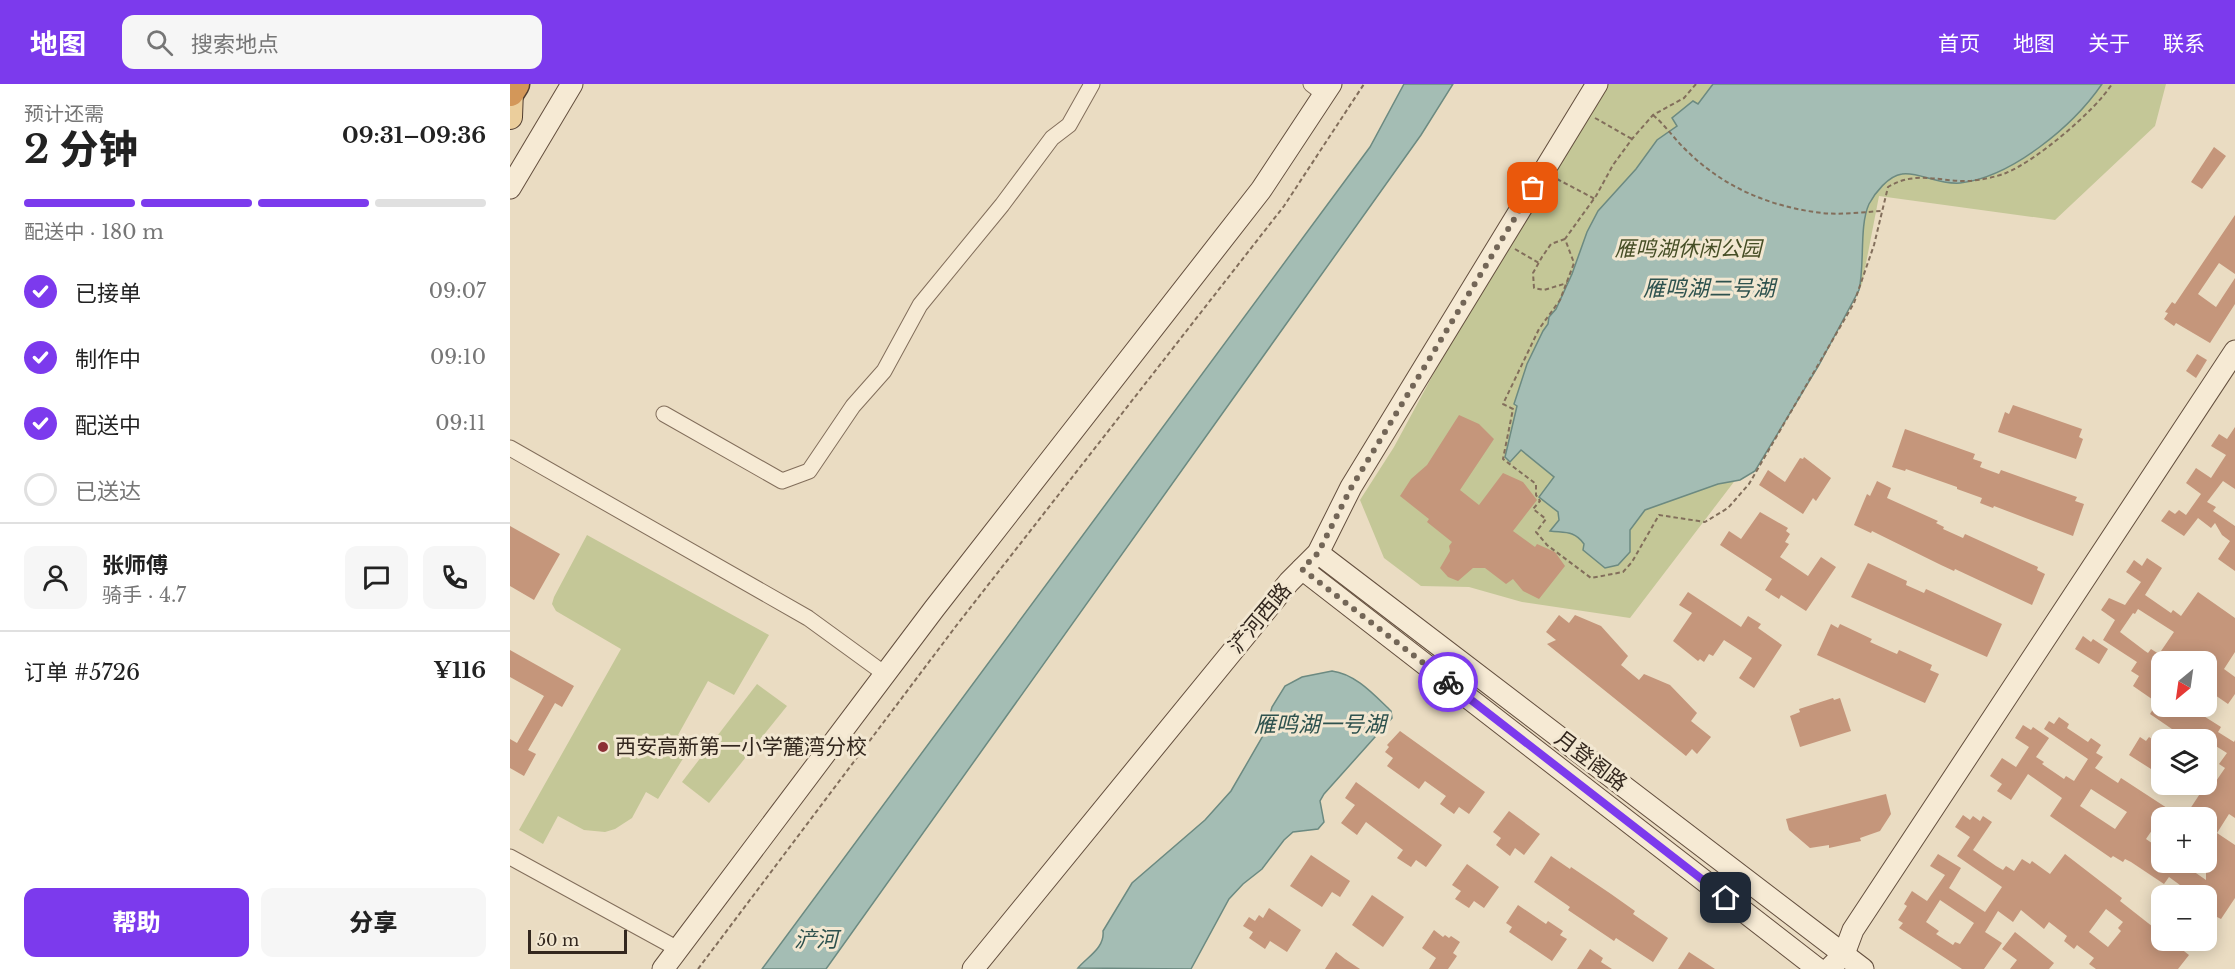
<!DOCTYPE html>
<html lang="zh">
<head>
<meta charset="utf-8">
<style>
  :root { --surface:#fff; --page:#f6f6f6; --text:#222; --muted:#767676; --line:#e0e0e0; --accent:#7c3aed }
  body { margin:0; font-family:"Libre Baskerville","Noto Sans SC",serif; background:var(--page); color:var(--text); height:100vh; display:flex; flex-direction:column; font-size:22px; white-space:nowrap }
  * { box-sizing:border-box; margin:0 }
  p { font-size:20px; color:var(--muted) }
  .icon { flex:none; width:33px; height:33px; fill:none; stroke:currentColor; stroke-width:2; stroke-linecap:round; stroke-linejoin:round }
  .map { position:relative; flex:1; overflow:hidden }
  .side { display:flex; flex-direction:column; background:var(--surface); width:510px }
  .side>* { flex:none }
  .needle { width:39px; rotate:209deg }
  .controls { position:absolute; left:1641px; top:567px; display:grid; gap:12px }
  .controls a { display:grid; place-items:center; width:66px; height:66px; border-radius:12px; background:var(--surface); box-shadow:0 3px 15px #0003; font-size:30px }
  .scale { position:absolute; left:18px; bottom:15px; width:99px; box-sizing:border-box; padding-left:6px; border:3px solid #33271e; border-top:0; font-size:16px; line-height:21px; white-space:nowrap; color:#33271e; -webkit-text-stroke:4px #f2e7d1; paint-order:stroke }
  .pin { position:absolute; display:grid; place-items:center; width:51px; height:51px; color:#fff; margin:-26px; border-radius:12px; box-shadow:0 3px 9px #0006 }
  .courier { position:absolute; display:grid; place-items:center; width:60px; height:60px; margin:-30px; border:4px solid #7c3aed; border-radius:50%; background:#fff; color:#222; box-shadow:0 2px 8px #0007 }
  .overview em { font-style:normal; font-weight:800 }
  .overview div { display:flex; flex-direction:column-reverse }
  .overview { display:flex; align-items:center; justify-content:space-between; height:102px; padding:0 24px }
  h1 { font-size:39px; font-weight:800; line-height:45px }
  .bar { display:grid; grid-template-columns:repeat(4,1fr); gap:9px 6px; align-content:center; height:72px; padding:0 24px }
  .bar i { height:8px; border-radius:4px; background:var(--line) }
  .bar .active { background:var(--accent) }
  .bar p { grid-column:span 4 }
  .line { display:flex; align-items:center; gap:15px; padding:0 24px; border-top:2px solid var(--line) }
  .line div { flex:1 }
  .round { display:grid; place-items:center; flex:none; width:63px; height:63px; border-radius:12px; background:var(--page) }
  ol { padding:0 24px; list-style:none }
  li { display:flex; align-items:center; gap:18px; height:66px }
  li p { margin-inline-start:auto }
  li .icon { padding:6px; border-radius:50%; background:var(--accent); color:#fff; stroke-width:4 }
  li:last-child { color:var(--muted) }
  li i { width:33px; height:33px; border:3px solid var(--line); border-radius:50% }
  .button { display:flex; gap:12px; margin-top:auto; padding:12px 24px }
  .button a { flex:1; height:69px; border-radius:12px; background:var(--accent); color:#fff; font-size:24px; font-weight:800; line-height:69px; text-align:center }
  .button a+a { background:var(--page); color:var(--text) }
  header { display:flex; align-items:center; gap:36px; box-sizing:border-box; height:84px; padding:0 30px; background:var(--accent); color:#fff }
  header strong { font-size:28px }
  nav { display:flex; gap:33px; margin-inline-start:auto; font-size:21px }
  .search { width:420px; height:54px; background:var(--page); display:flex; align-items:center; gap:15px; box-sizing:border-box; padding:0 21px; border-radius:12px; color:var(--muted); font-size:22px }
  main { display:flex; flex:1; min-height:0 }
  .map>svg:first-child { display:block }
  .green { fill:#c4c797 }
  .water { fill:#a4bdb4; stroke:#6c8a81; stroke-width:1.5 }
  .building { fill:#c5967b; fill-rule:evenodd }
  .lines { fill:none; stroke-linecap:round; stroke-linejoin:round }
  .street-casing { stroke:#826e5b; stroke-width:17 }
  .secondary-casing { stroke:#644f3e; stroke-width:23 }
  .primary-casing { stroke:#503d2f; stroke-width:26 }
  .highway-casing { stroke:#503d2f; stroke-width:31 }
  .path { stroke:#826e5b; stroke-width:2; stroke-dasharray:4.5 3; stroke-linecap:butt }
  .street { stroke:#f6ead4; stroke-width:15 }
  .secondary { stroke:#f6ead4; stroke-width:21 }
  .primary { stroke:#ebce9c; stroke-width:24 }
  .highway { stroke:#d39759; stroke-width:28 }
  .done { stroke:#736657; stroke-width:6; stroke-dasharray:0 10.8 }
  .route { stroke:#7c3aed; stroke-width:8 }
  .poi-dot { fill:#8c3035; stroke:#f2e7d1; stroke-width:2 }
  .labels { text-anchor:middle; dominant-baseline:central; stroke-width:6; stroke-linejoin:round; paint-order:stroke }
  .park-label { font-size:21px; font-style:italic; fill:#464e26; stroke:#f2e7d1 }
  .street-label { font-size:21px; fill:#33271e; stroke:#f2e7d1 }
  .poi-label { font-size:21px; fill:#33271e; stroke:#f2e7d1; text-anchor:start }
  .water-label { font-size:22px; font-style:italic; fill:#2e524e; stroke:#f2e7d1 }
</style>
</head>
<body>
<header>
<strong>地图</strong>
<div class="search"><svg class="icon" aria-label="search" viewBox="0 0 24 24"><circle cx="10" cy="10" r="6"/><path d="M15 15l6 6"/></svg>搜索地点</div>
<nav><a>首页</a><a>地图</a><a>关于</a><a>联系</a></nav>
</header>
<main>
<section class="side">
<div class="overview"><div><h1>2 分钟</h1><p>预计还需</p></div><em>09:31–09:36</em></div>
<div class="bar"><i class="active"></i><i class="active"></i><i class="active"></i><i></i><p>配送中 · 180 m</p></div>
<ol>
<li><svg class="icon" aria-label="check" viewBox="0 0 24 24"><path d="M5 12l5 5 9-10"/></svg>已接单<p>09:07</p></li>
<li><svg class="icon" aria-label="check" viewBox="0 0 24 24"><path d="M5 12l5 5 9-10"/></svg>制作中<p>09:10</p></li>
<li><svg class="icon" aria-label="check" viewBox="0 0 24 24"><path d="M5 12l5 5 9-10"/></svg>配送中<p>09:11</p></li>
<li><i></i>已送达</li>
</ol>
<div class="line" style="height:108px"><a class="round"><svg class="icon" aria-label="person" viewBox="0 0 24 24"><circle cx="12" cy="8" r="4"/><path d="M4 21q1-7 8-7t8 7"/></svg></a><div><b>张师傅</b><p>骑手 · 4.7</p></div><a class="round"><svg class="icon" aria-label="chat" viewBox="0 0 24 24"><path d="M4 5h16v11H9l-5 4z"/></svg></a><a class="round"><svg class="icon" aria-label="phone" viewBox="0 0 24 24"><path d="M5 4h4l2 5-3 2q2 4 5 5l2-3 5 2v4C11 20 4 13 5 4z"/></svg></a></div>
<div class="line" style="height:78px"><div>订单 #5726</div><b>¥116</b></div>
<div class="button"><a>帮助</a><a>分享</a></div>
</section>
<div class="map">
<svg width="1725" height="885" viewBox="0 0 1725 885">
  <rect width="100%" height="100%" fill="#eadcc2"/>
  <g class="green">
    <path d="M1080,0H1656L1645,42L1545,136L1369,112L1352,200L1233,386L1120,534L1012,518L959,503L911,502L874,474L850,416L884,363Z"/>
    <path d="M77,451L259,551L224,611L198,597L168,651L182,660L148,715L136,708L122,734L105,745L95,748L74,746L48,732L33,760L9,746L111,565L46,527L42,520L44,513Z"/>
    <path d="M247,600L277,622L199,719L172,698Z"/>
  </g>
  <g class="water">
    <path d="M894,0H943L911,51L316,885H252L860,63Z"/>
    <path d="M1203,0H1592C1563,42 1502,93 1450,99C1429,101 1407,87 1392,90C1378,92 1365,109 1359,120C1349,142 1355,180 1349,206L1309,281L1245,387L1230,396L1208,400L1135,426L1120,446V468L1108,481L1095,484L1073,466L1074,460C1064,446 1054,449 1040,447L1049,436L1048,428L1029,413L1044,393L1011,366L1000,378L995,373L1007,322L1004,320L1017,280L1033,247L1038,240L1039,233L1046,225L1062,190L1077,148L1088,127L1126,85L1147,56L1167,42L1162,34L1183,17L1188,20Z"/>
    <path d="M822,587C846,590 865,612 881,627L882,634L814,710L810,717L814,738L808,745L783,748L774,756L752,785L733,800L719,815L681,885L568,884C577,873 595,864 593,847L622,799L695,736L721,707L754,650L762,623L775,602L792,593Z"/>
  </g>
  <g class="building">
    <path d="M1704,63L1716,72L1692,105L1681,98Z"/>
    <path d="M1725,131V190L1709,179L1688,210L1706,223L1725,194V220L1700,259L1666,239L1664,242L1654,235L1658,229L1655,228L1662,218L1665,220Z"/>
    <path d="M1687,270L1697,276L1686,294L1676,287Z"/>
    <path d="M1503,321L1572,345L1569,353L1573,355L1566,375L1488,348L1495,328L1499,330Z"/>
    <path d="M949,331L969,340L984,355L950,406L969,421L993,389L1013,398L1027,416L1003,447L1025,463L1027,460L1045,468L1055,482L1029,515L1013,507L1003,495L996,500L975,484H963L948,497L938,493L930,484L940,467L939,462L942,458L917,438L919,435L890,412L901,395L917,381Z"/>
    <path d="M1725,343V405L1713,397L1697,418L1706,423L1703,427L1725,442V487L1708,475L1720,457L1712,451L1705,439L1701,444L1688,434L1674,452L1651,437L1659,426L1665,430L1669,426L1676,431L1691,410L1676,399L1686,384L1701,394L1716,371L1701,362L1709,350L1717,355Z"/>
    <path d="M1395,345L1465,370L1463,375L1472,378L1470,383L1489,390L1491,386L1567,413L1565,417L1574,420L1563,452L1484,422L1483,424L1470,419L1472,414L1447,405V403L1396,385L1395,387L1382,383Z"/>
    <path d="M1294,373L1321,394L1306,417L1303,414L1293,430L1249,401L1258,386L1275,398L1290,374L1293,375Z"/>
    <path d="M1367,397L1381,404L1377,414L1428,437L1426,439L1434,443L1433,445L1453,454L1455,450L1528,483L1527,486L1535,490L1522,521L1445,485L1444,487L1431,481L1362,447L1361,449L1344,441L1357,410L1360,412Z"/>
    <path d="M1250,428L1278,444L1276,447L1280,450L1275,458L1279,460L1270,473L1298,492L1311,473L1326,483L1296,527L1271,511L1269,515L1255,506L1262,495L1210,461L1219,447L1231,455Z"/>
    <path d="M0,442L50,470L24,516L0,502Z"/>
    <path d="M1637,474L1652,484L1635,511L1661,529L1663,526L1671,532L1688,508L1725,534V568L1714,585L1725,593V610L1718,620L1702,609L1704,605L1696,600V578H1667L1651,567L1664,548L1628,525L1625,530L1623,529L1610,548L1635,567L1638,569L1641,565L1652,572V585L1646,593L1652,597V622L1623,602L1629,592L1621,587L1627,578L1593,556L1605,536L1591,526L1599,514L1615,521L1631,498L1616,488L1624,476L1632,482Z"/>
    <path d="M1358,479L1397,497L1396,501L1414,509L1416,505L1492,540L1477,573L1341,513Z"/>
    <path d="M1178,508L1231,543L1238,532L1251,540L1248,544L1272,561L1244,604L1229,594L1242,574L1214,556L1203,572L1199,570L1194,578L1190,575L1188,577L1163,557L1182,529L1169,521Z"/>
    <path d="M1049,531L1059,539L1065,531L1091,542L1118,572L1111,581L1129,596L1134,590L1160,601L1187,629L1181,637L1201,653L1187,670L1182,665L1176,672L1037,560L1046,556L1036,548Z"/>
    <path d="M1321,540L1328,544L1330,540L1362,555L1360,558L1380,567L1387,570L1389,566L1422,581L1420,586L1429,590L1415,619L1307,571Z"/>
    <path d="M1573,552L1581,558L1583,555L1598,565L1589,580L1565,565Z"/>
    <path d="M0,566L64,602L52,623L45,619L18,666L26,670L14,692L0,684V655L7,659L34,612L0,593Z"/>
    <path d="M1323,614L1324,616L1330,614L1341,647L1290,663L1280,632L1290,628L1289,625Z"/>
    <path d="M1645,622H1678L1711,643L1708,648L1724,658L1725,656V734L1719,730L1707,749L1725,761V814L1711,835L1707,833L1706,835L1696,829V812H1685L1659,793L1654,800L1621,778L1615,775L1613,778L1603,772L1601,774L1540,732L1552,714L1518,690L1501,716L1487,707L1492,700L1480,692L1492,674L1506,683L1519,663L1505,654L1513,641L1521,646L1523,643L1539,654L1526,673L1534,678L1532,680L1554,695L1556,692L1564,697L1578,675L1534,645L1539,637L1544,640L1549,633L1559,640L1557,644L1578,658L1581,654L1591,661L1586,669L1593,673L1585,684L1608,699L1611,694L1657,724L1636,755L1652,766V778H1670L1696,796V734H1674L1697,699L1702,703L1715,684L1709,680L1717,669L1696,656H1678L1640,630ZM1581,705L1617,728L1605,745L1570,722Z"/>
    <path d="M890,647L975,708L959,730L949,723L944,730L930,720L936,712L915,697L909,705L877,682L883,674L875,668L879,663L877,661Z"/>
    <path d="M1630,653L1636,657L1639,653L1652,662V692L1619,671Z"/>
    <path d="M846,698L932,761L916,783L906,776L901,783L887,774L893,766L856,738L847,751L831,739L845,721L835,714Z"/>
    <path d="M1376,710L1381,730L1370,747L1350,754L1351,757L1319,764V761L1300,764L1279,746L1276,735Z"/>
    <path d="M999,727L1030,750L1014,771L1005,764L1000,772L986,761L991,754L983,748Z"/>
    <path d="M1453,731L1460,736L1463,732L1470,737L1473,732L1482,738L1463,766L1486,782L1493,786L1496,782L1504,787L1512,775L1520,780L1522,777L1540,790L1555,770L1612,814L1610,817L1652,850V856H1660L1679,871L1668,885H1586L1579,880L1584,874L1567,861L1564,865L1554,857L1557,852L1539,838L1534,845L1511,826L1503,838L1488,827L1475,848L1492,859L1474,885H1452L1389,844L1393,839L1388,836L1397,822L1394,820L1402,807L1417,817L1435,791L1420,782L1428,770L1451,784L1439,804L1475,828L1492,803L1447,772L1460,753L1445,743ZM1430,816L1464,839L1450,860L1445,858L1443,861L1426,850L1429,847L1416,838ZM1596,825L1613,838L1608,844L1611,847L1598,863L1579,848Z"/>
    <path d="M801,771L840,797L830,813L822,808L812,823L780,802Z"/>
    <path d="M1041,772L1060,785L1061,783L1101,810L1125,827L1123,830L1158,854L1143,878L1106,854L1104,857L1058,826L1060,823L1024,798Z"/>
    <path d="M957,780L989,803L974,824L964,817L959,824L945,815L951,807L942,801Z"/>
    <path d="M862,811L894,833L873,863L842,841Z"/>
    <path d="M1008,821L1036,840L1038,837L1053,847L1050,851L1057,855L1042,877L999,848L1002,843L996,839Z"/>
    <path d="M759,824L791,846L777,868L760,857L755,865L739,854L743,848L733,842L739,833L745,837L749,831L753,834Z"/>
    <path d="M924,846L933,853L935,851L939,854L941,852L950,858L943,869L947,872L938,885H919L926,874L912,864Z"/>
    <path d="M1505,848L1544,879L1539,885H1500L1507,876L1492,865Z"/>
    <path d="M1080,865L1093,874L1091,878L1102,885H1067Z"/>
    <path d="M826,868L835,875L850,885H815Z"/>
    <path d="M1179,868L1205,885H1168Z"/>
  </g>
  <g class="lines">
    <defs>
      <g id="street">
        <path d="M801,0L814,10"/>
        <path d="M154,330L272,397L299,387L343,322L374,287L410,221L492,121L542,54L559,41L582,0"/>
        <path d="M0,364L298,534L375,590"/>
        <path d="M0,773L168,865"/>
      </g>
      <g id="secondary">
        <path d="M0,104L62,0"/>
        <path d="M808,469L1353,885"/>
        <path d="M792,485L1308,885"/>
        <path d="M153,885L424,525L751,106L821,0"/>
        <path d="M463,885L779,498L808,469L841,403L1087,0"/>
        <path d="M1319,885L1334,870L1343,846L1725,267"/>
      </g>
      <path id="primary" d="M0,33L1,6"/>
      <path id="highway" d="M0,8L5,0"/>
    </defs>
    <use href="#street" class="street-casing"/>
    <use href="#secondary" class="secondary-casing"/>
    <use href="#primary" class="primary-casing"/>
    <use href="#highway" class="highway-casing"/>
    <g class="path">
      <path d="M1186,0L1174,14L1143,31L1122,55L1103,81L1086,112L1055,155L1064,179L1050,216L1029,245L993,320L1003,325L993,375L1026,400V411L1030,417L1023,425L1036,435L1026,448L1037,461L1081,494L1113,488L1122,478L1149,431L1195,438L1218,424L1239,400L1344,219L1364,161L1378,103C1406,86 1430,98 1459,97C1470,96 1486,93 1496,89C1527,76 1584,28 1602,0"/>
      <path d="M1143,31C1156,42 1165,56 1178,68C1215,104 1261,123 1312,129C1332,131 1353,128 1372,127"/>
      <path d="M1085,34L1122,55"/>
      <path d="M1047,95L1085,115"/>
      <path d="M1055,155L1041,160L1032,173L1023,189L1024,204L1034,206L1057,199"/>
      <path d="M1005,165L1029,179"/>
      <path d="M188,885L446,542L774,122L854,0"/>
    </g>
    <use href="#street" class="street"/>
    <use href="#secondary" class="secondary"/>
    <use href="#primary" class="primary"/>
    <use href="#highway" class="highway"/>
  </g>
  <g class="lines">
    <path class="done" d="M938,598L792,485L808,469L841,404L1023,104"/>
    <path class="route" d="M938,598L1216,814"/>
  </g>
  <circle class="poi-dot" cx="93" cy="663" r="6"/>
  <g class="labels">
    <g class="park-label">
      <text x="1178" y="165">雁鸣湖休闲公园</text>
    </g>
    <g class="street-label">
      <text transform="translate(750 534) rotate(-50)">浐河西路</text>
      <text transform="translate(1081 677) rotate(37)">月登阁路</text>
    </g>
    <g class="poi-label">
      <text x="105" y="663">西安高新第一小学麓湾分校</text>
    </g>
    <g class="water-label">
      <text x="1199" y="204">雁鸣湖二号湖</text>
      <text x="810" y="640">雁鸣湖一号湖</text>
      <text x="306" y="855">浐河</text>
    </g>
  </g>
</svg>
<div class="controls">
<a><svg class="needle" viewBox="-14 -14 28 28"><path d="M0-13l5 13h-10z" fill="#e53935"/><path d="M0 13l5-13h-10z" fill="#767676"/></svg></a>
<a><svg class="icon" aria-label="layers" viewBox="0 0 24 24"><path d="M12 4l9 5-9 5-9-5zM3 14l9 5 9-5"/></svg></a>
<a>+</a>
<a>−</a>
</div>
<div class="scale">50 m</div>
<div class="pin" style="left:1023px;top:104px;background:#ea580c"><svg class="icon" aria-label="bag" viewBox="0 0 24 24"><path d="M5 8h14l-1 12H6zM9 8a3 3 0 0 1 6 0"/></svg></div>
<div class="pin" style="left:1216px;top:814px;background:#1f2937"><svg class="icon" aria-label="home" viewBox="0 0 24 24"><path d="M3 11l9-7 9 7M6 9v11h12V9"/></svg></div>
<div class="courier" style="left:938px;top:598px"><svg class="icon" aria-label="bike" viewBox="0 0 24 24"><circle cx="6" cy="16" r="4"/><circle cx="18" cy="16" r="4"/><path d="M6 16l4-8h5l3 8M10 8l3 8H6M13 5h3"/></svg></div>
</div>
</main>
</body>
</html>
